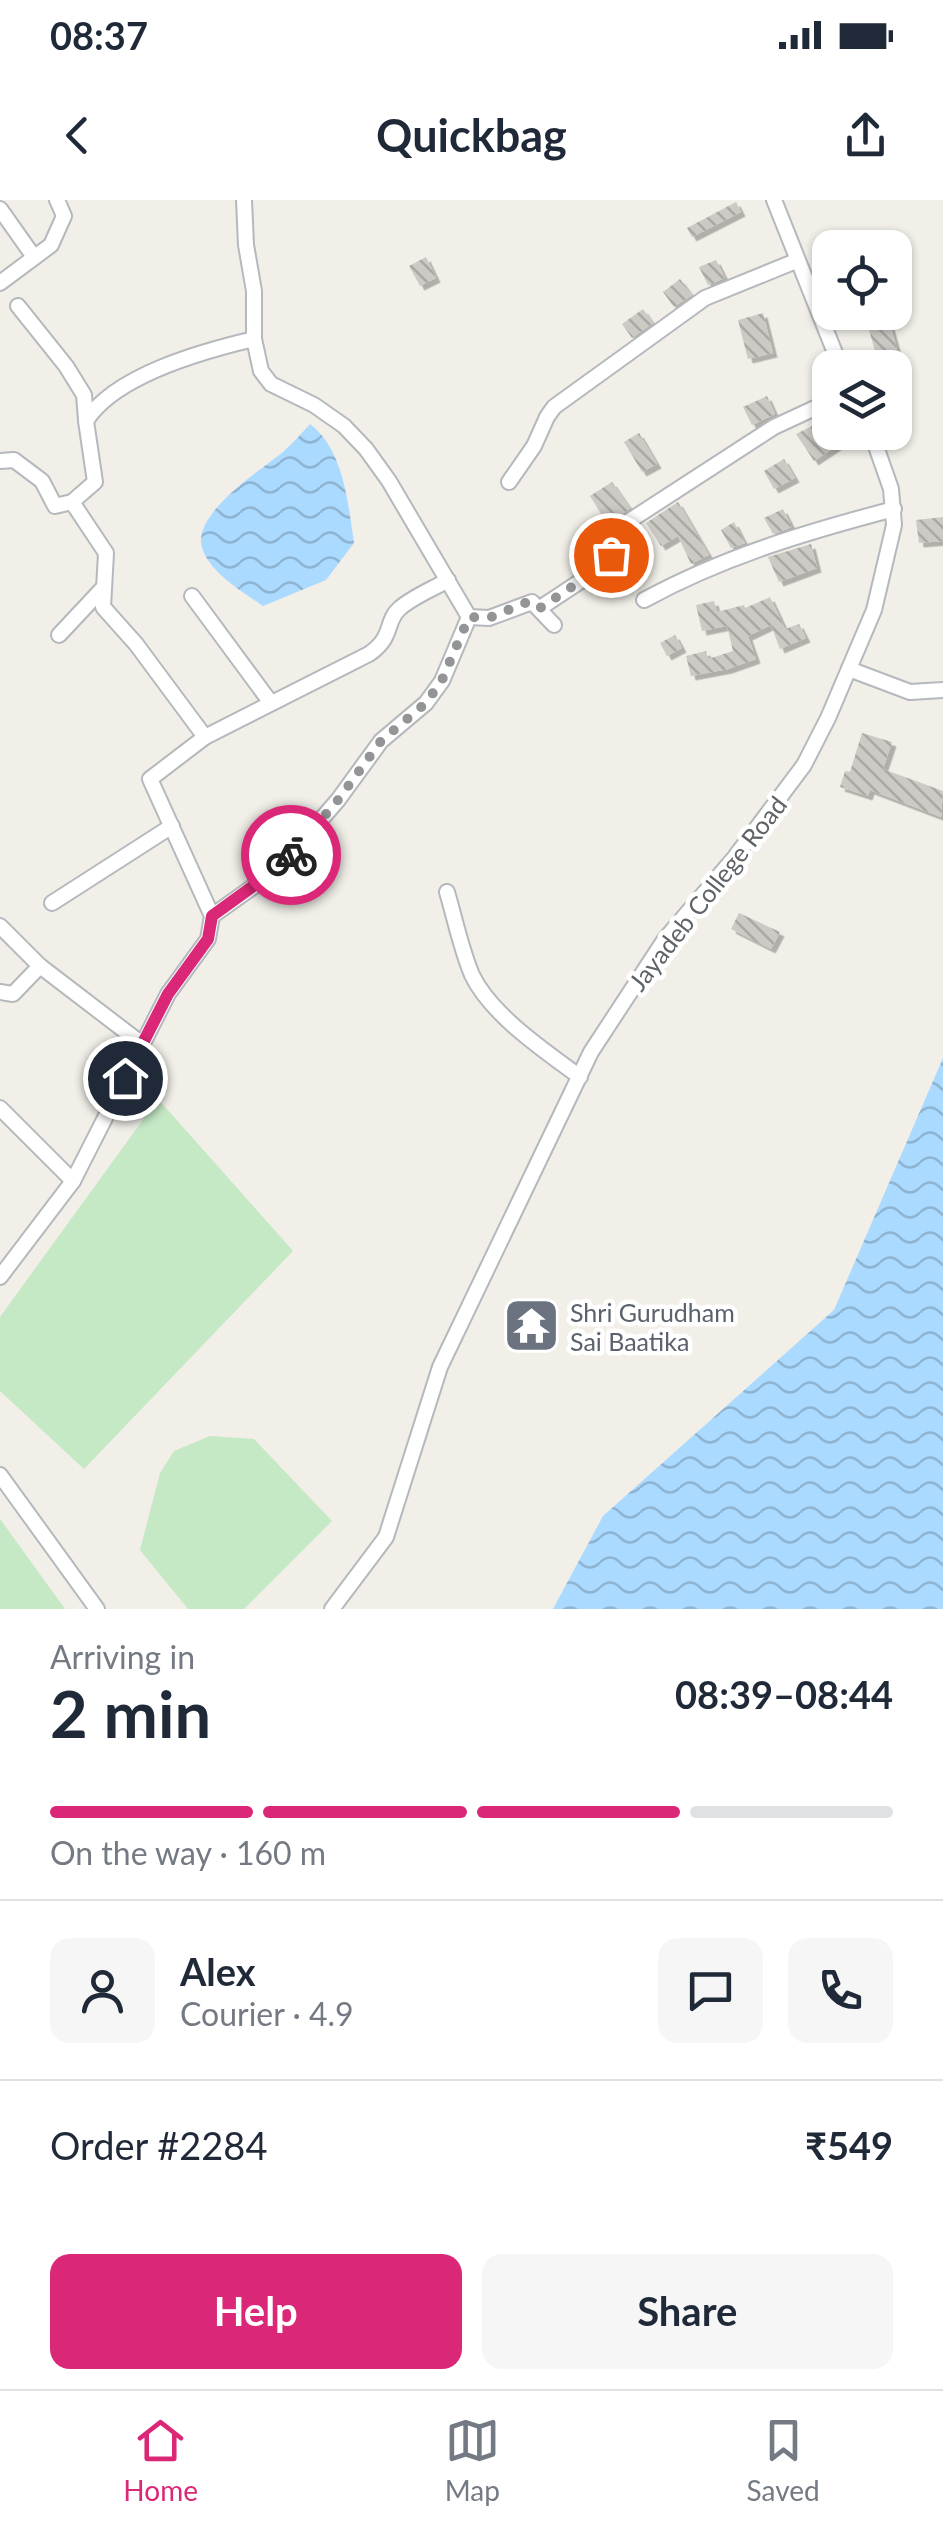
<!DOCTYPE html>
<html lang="en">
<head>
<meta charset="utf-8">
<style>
  :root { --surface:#fff; --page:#f6f6f7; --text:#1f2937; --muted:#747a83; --line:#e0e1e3; --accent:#db2777 }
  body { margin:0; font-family:Lato,sans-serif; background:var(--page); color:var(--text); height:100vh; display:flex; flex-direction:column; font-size:38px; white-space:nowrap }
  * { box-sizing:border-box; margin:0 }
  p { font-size:32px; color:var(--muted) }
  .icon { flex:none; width:55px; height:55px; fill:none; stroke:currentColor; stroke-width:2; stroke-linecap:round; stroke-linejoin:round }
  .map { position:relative; height:1409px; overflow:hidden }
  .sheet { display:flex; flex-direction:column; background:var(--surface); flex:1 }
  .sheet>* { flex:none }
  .fabs { position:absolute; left:812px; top:30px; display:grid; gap:20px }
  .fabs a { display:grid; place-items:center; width:100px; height:100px; border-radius:20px; background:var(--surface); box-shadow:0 2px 8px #0004; font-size:50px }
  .pin { position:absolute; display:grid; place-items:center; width:85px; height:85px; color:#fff; margin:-42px; border:5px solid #fff; border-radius:50%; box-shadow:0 2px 10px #0007 }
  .courier { position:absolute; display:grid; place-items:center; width:100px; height:100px; margin:-50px; border:8px solid #db2777; border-radius:50%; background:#fff; color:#222; box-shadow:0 2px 12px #0007 }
  .overview em { font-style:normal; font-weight:700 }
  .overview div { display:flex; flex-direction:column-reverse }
  .overview { display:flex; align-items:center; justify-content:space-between; height:170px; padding:0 50px }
  h1 { font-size:65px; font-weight:700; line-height:75px }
  .bar { display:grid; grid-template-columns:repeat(4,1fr); gap:15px 10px; align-content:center; height:120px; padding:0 50px }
  .bar i { height:12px; border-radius:8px; background:var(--line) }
  .bar .active { background:var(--accent) }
  .bar p { grid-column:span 4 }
  .line { display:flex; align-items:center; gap:25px; padding:0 50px; border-top:2px solid var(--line) }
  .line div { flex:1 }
  .round { display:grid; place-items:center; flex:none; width:105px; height:105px; border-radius:20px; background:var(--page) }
  .button { display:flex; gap:20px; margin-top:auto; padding:20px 50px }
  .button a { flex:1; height:115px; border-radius:20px; background:var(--accent); color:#fff; font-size:40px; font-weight:700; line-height:115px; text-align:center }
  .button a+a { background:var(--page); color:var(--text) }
  .status { display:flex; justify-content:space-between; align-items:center; height:70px; padding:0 50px; background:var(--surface); direction:ltr }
  .status svg { height:28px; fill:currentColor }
  header { display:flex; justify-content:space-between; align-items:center; height:130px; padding:0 50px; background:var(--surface); font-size:45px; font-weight:700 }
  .dock { display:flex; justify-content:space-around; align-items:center; height:140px; border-top:2px solid var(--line); background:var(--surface); font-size:28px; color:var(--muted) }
  .dock a { display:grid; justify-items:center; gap:5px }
  .dock .active { color:var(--accent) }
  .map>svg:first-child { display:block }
  .pitch { fill:#c5e8c5 }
  .water { fill:url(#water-waves) }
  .building { fill:url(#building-back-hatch); filter:url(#shadow) }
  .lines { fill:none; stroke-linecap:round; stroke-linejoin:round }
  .minor-casing { stroke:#b5b8bc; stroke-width:18 }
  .minor { stroke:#fff; stroke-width:14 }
  .done { stroke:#929495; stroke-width:10; stroke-dasharray:0 18 }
  .route { stroke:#db2777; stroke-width:12 }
  .labels { text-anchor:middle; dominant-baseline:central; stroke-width:9; stroke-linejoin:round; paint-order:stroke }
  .street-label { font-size:25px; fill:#5f6368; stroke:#fff }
  .worship-label { font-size:25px; fill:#5b616d; stroke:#fff; text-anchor:start }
</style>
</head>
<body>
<div class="status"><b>08:37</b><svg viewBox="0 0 49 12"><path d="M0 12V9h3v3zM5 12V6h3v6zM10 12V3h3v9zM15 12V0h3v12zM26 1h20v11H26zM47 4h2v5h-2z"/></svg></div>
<header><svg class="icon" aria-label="back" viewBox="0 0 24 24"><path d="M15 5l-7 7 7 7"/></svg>Quickbag<svg class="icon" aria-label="share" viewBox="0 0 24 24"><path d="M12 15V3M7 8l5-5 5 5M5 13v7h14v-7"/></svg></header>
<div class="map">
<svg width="943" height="1409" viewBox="0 0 943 1409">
  <defs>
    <pattern id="water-waves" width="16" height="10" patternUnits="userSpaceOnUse" patternTransform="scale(2.5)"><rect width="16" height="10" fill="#aadaff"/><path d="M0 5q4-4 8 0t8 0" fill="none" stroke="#8eb4d2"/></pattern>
    <pattern id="building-back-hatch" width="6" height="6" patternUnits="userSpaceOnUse" patternTransform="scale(2.5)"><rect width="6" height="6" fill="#cccac5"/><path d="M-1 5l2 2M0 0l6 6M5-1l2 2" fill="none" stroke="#a9a8a4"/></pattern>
    <filter id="shadow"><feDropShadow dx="4.5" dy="4.5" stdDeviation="0" flood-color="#0004"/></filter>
  </defs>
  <rect width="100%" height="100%" fill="#f1efe8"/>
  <g class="pitch">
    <path d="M158,899L293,1051L84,1269L0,1191V1117Z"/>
    <path d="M210,1236L254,1239L332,1321L244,1409H188L140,1350L160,1273L174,1251Z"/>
    <path d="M0,1319L65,1409H0Z"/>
  </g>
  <g class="water">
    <path d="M310,224C344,250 348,303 354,343L326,380L263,406C243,392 210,373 202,348C192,313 260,271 283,252C293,243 302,233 310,224Z"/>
    <path d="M943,858V1409H553L603,1316L834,1110Z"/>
  </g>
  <g class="building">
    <path d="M736,2L741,12L692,37L687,28Z"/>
    <path d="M426,57L436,78L420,86L409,66Z"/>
    <path d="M716,60L725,78L708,85L699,67Z"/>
    <path d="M680,79L692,95L674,107L663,92Z"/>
    <path d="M643,109L653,123L632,138L622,124Z"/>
    <path d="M763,113L773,153L748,159L738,120Z"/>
    <path d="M888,117L901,165L880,168L867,123Z"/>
    <path d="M767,196L775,214L752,225L743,207Z"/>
    <path d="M830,217V232H835L841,243L814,261L796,234Z"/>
    <path d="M639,233L657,264L642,272L624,242Z"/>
    <path d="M784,259L795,278L774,289L764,271Z"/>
    <path d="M612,282L630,308L608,325L590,296Z"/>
    <path d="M678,302L709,355L691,364L678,336L661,346L646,323Z"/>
    <path d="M783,309L792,327L773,334L764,318Z"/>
    <path d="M943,317V341L919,343L916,320Z"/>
    <path d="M734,322L745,343L731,348L721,330Z"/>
    <path d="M811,344L817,368L779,382L768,357Z"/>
    <path d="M770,397L785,429L799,424L806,438L780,449L771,425L748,436L756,459L728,469L691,476L686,456L706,451L708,459L733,451L727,426L702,431L696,405L714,401L717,412L744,405L745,408Z"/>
    <path d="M675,435L682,448L667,456L660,443Z"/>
    <path d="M862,533L892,542L883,569L943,591L941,617L870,590L868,596L840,587L845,571L850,572Z"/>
    <path d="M739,713L780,732L771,749L731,729Z"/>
  </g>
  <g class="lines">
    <defs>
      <g id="minor">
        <path d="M244,0L246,45L254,91V139L261,171L271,184L314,205L344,226L366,249L389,281L469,417L489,418L532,402L554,425"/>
        <path d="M774,0L841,168"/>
        <path d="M0,9L34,57"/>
        <path d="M0,83L51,45L64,16L57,0"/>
        <path d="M18,106L66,166L84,195L86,220"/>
        <path d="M0,261L14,260L42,281L55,306L72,302L95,282L86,221C115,175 203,151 254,139"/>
        <path d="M509,282L534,246L547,217L554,207L705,98L796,61"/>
        <path d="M72,302L106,353L103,407L136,444L205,537L369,454C394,437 385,422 399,409C412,397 433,389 448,380"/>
        <path d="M192,396L271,503"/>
        <path d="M644,400C723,357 806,332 894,309"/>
        <path d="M540,408L608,363L611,338L620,327L774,227L830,201"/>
        <path d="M59,435L104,387"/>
        <path d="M849,469L910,492L943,490"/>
        <path d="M447,692C455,719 461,749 472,775C491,815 545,851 580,877"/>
        <path d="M52,703L172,626"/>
        <path d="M212,716L278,669L338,600L381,541L426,503L442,481L469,417"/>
        <path d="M0,726L40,766"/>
        <path d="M0,792L13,794L40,766L142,844"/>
        <path d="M0,908L73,981L168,794L208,739L212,716L150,579L205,537"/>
        <path d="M0,1077L73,981"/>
        <path d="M0,1275L97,1409"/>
        <path d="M332,1409L386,1337L440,1167L591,852L665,739L735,657L804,565L828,518L874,410L894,325L891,289L871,232"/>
      </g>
    </defs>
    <use href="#minor" class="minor-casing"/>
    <use href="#minor" class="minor"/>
  </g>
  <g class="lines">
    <path class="done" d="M291,655L338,600L381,541L426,503L442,480L469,417L489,418L525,403L532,402L540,408L608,363L611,355"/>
    <path class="route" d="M125,878L168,794L208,739L212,716L278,668L291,655"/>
  </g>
  <defs>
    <symbol id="temple-square" viewBox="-11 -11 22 22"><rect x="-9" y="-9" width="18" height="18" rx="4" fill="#6b7280" stroke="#fff"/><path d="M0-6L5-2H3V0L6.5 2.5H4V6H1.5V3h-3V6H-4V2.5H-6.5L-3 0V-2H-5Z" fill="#fff"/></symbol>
  </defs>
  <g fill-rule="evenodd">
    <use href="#temple-square" x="500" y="1094" width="63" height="63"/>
  </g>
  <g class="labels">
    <g class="street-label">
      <text transform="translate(707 693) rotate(-52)">Jayadeb College Road</text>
    </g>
    <g class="worship-label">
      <text x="570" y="1112">Shri Gurudham<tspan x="570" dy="29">Sai Baatika</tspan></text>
    </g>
  </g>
</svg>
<div class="fabs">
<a><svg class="icon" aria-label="locate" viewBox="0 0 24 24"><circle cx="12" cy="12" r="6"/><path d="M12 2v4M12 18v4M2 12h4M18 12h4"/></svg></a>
<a><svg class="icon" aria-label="layers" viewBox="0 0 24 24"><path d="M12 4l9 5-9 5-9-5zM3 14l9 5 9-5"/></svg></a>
</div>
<div class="pin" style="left:611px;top:355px;background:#ea580c"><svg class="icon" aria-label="bag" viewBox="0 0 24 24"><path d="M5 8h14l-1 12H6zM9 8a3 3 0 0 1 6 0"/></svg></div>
<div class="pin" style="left:125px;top:878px;background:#1f2937"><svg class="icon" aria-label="home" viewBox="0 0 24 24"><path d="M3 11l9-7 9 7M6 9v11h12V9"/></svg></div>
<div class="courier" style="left:291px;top:655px"><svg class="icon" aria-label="bike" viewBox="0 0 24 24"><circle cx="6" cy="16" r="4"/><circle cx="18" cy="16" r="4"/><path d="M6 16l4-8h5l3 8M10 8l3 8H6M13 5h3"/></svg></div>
</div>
<section class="sheet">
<div class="overview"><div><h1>2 min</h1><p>Arriving in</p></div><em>08:39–08:44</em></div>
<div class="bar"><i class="active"></i><i class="active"></i><i class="active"></i><i></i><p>On the way · 160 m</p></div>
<div class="line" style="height:180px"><a class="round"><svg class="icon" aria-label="person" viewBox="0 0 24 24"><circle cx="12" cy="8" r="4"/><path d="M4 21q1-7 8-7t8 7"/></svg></a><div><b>Alex</b><p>Courier · 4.9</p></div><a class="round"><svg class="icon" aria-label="chat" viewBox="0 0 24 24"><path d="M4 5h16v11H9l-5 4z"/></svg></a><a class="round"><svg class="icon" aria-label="phone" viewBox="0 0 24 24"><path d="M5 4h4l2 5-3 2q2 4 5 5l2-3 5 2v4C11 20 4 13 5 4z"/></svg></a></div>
<div class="line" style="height:130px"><div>Order #2284</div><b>₹549</b></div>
<div class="button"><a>Help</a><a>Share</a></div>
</section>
<nav class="dock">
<a class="active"><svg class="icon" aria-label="home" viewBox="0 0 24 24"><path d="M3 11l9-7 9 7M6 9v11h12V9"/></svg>Home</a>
<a><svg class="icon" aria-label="map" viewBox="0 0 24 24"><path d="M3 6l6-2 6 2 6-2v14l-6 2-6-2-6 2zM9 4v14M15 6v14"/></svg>Map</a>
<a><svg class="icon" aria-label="saved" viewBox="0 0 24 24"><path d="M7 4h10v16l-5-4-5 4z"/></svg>Saved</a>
</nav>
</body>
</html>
